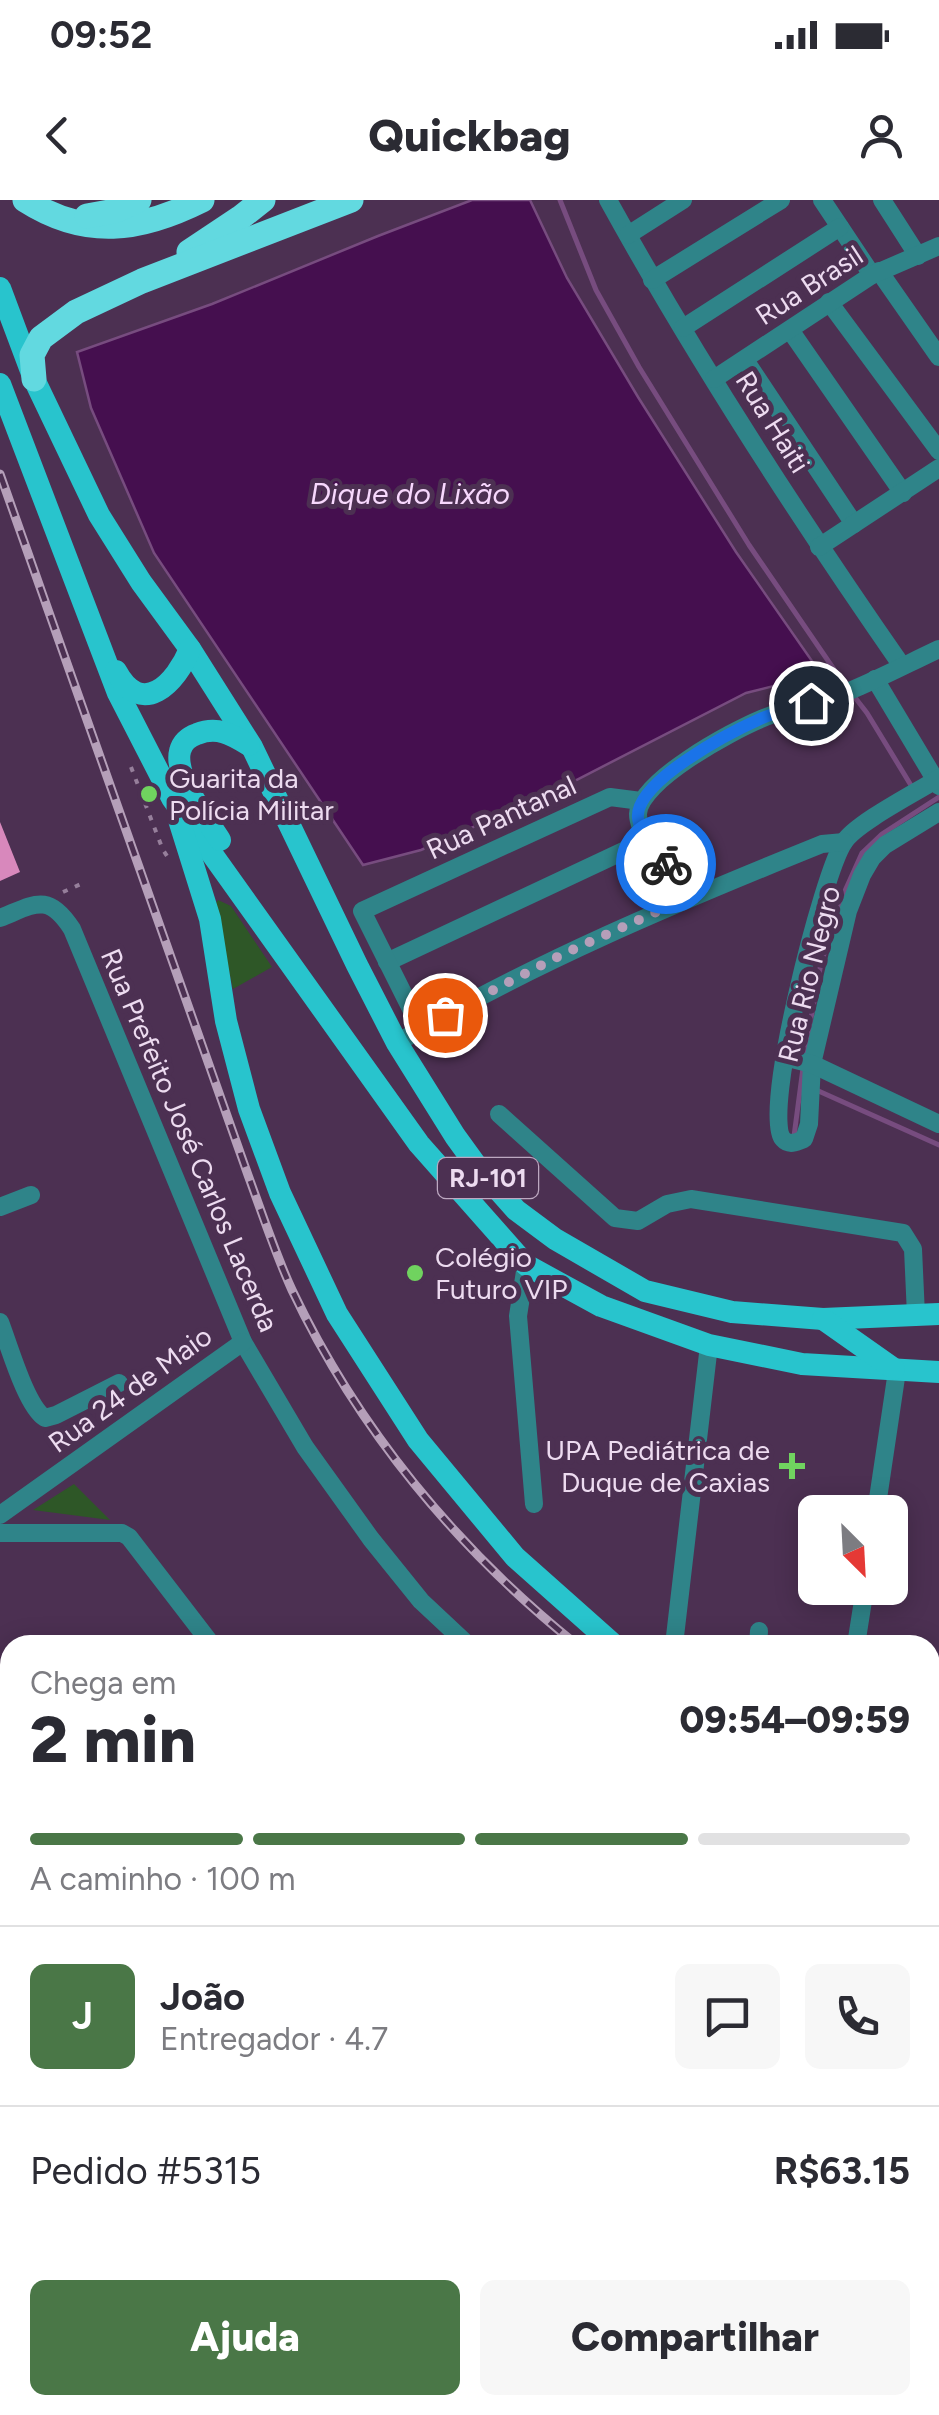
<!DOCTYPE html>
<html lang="pt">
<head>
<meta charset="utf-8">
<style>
  :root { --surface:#fff; --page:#f7f7f7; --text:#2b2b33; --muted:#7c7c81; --line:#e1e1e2; --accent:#4a7747 }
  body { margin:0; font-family:Figtree,sans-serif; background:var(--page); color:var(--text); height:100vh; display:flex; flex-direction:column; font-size:38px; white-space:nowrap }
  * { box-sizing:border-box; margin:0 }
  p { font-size:32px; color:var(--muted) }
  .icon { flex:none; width:55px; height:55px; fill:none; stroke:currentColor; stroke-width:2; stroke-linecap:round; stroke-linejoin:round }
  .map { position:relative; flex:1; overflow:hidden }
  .drawer { position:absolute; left:0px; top:1435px; width:940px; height:780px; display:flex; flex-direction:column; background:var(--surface); border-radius:30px 30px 0 0; box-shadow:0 5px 25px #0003 }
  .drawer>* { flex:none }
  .needle { width:65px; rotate:156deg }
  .controls { position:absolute; left:798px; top:1295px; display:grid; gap:20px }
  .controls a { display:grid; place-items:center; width:110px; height:110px; border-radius:15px; background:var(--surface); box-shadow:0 5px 25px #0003; font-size:50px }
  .pin { position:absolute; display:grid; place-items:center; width:85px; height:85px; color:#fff; margin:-42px; border:5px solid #fff; border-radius:50%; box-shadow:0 2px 10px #0007 }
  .courier { position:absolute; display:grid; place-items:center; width:100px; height:100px; margin:-50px; border:8px solid #1a73e8; border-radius:50%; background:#fff; color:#222; box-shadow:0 2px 12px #0007 }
  .summary em { font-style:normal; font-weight:800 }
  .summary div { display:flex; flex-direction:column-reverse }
  .summary { display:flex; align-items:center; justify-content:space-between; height:170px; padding:0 30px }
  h1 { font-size:65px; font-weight:800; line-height:75px }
  .bar { display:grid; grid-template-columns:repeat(4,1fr); gap:15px 10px; align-content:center; height:120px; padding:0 30px }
  .bar i { height:12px; border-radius:8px; background:var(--line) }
  .bar .on { background:var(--accent) }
  .bar p { grid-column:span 4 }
  .line { display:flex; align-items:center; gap:25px; padding:0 30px; border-top:2px solid var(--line) }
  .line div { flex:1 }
  .round { display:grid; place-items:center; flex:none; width:105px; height:105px; border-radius:15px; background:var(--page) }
  .cta { display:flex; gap:20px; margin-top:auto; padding:20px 30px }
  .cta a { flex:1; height:115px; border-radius:15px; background:var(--accent); color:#fff; font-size:40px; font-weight:800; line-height:115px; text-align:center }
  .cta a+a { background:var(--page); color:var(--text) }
  .status { display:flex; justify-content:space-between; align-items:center; height:70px; padding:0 50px; background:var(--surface); direction:ltr }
  .status svg { height:28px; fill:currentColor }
  header { display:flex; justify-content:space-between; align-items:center; height:130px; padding:0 30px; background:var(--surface); font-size:45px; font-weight:800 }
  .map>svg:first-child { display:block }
  .green { fill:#2e5727 }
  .water { fill:#450f4f; stroke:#774c7f; stroke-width:2.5 }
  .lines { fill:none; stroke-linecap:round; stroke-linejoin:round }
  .stream { stroke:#774c7f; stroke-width:5 }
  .building { fill:#d888bc }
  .path { stroke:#967f9b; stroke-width:4; stroke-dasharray:5 8; stroke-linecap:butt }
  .minor { stroke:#2f8489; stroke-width:18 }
  .major { stroke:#28c4cd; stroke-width:22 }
  .highway { stroke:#62d9e0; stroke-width:25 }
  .rail-casing { stroke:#b59fb9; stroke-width:9 }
  .rail { stroke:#4c3052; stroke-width:5; stroke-dasharray:15; stroke-linecap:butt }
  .done { stroke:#b59fb9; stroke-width:10; stroke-dasharray:0 18 }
  .route { stroke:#1a73e8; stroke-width:12 }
  .poi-dot { fill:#70d35f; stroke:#4c3052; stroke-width:4 }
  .labels { text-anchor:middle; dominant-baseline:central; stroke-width:10; stroke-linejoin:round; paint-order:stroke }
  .shield { fill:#4c3052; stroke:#bda8c1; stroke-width:2.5 }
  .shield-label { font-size:25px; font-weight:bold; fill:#eddbf0 }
  .street-label { font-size:28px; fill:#eddbf0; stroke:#4c3052 }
  .poi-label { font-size:28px; fill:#eddbf0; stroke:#4c3052; text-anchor:start }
  .water-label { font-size:30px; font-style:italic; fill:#f7d8fd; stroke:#4c3052 }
</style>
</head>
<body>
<div class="status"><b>09:52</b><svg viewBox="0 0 49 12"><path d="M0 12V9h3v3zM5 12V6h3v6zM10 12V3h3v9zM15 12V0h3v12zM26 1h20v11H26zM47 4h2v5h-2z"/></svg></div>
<header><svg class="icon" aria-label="back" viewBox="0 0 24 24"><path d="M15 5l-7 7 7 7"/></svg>Quickbag<svg class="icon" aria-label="person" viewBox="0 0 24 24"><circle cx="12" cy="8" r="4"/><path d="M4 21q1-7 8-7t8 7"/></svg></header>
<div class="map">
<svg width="939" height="2215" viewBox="0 0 939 2215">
  <rect width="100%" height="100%" fill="#4c3052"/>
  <g class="green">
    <path d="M218,700L231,706L272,767L233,789L216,711L215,704Z"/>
    <path d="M74,1284L110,1320L33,1310Z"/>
  </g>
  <path class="water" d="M472,0H530L567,78L638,197L736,352L821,474L746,493L555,591L421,650L363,665L154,353L91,208L77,152L212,104L378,36Z"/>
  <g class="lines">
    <g class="stream">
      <path d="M560,0L596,90L639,167L749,345L846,487"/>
      <path d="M853,495L867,513L912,587"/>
      <path d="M804,857L821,763L844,693L862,653L882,634L939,597"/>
      <path d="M814,889L939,945"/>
      <path d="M794,936L803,868"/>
    </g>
  </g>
  <path class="building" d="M0,622L20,672L0,681Z"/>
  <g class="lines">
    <g class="path">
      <path d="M131,567L163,650L169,659"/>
      <path d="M63,692L81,684"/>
    </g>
    <g class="minor">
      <path d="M608,0C697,161 797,315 902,466"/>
      <path d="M822,0L872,75"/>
      <path d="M882,0L918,56"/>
      <path d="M628,35L683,0"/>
      <path d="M879,71L939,157"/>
      <path d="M652,80L781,0"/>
      <path d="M829,102L939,251"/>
      <path d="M683,128L840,27"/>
      <path d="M790,130L903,293"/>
      <path d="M745,160L854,324"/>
      <path d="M714,179L872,75L939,46"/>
      <path d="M819,347L939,268"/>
      <path d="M875,479L939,586"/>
      <path d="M939,578C917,592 856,623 844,642C823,672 761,917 783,939C789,946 797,942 804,939L809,924L812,864L848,711L862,675L872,658L885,645L939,612"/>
      <path d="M692,697C676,677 638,639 638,614C639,581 732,531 761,519C787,508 815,503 842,494C875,481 907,464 939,449"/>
      <path d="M0,718C35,704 48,692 72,729L243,1142L305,1247L371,1339L421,1401L468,1445"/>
      <path d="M387,762L647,640"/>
      <path d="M421,829L362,711L610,597L641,601"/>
      <path d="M397,843C532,763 676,703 822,644L844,642"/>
      <path d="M784,857L812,864L939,924"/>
      <path d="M499,914L615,1018L638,1021L667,1004L691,999L903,1033L913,1049L916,1115"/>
      <path d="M0,1007L31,995"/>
      <path d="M526,1065L518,1116L534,1304"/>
      <path d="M0,1122C9,1145 26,1206 45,1218L56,1215L119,1183"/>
      <path d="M876,1312L897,1171"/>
      <path d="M0,1315L243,1142"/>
      <path d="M0,1333H122L129,1337L212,1445"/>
      <path d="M674,1445L709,1145"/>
      <path d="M758,1445L759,1431"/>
      <path d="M856,1445L865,1388"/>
      <path d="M0,1525H10"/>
      <path d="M930,1706L939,1708"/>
      <path d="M0,1712H10"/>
      <path d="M470,2215V2205"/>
    </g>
    <g class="major">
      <path d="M0,88L34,179L99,315L141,382L190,449L252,547L357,765L397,843L455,936L476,965L516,1010L555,1039L645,1091L732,1112L823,1119L939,1114"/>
      <path d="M0,184L118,493L172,598L419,944L526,1065L601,1106L709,1145L802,1164L939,1172"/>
      <path d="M116,471C142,519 176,483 190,449"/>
      <path d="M179,620L210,719L226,821L249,909L280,993L337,1114L418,1240L515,1357L614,1445"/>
      <path d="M220,640C205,616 152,550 197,534C217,526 231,534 249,545"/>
      <path d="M823,1119L894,1169"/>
      <path d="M930,1609L939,1612"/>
      <path d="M0,1907H10"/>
      <path d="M930,1914L939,1915"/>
      <path d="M0,2111H10"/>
      <path d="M930,2118H939"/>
    </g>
    <g class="highway">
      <path d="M25,0C86,39 140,31 202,0"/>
      <path d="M87,16L115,11L139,0"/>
      <path d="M189,52L240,18L263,0"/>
      <path d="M34,179L32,155L41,138L76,112L142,81L351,0"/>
    </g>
    <defs>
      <g id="rail">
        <path d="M0,274L248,975C262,1013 275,1053 292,1090C358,1229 457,1349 577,1445"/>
        <path d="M930,1635L939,1637"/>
      </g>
    </defs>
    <use href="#rail" class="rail-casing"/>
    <use href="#rail" class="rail"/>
  </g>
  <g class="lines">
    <path class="done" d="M445,815L563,754L692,696L666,664"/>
    <path class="route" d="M666,664C655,651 640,636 638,618C634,582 731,532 760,519C776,512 794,508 811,503"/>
  </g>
  <g class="poi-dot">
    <circle cx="149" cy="594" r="10"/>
    <circle cx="415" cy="1073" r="10"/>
    <path d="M787 1251h10v10h10v10h-10v10h-10v-10h-10v-10h10z"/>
  </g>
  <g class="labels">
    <rect class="shield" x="438" y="958" width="100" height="40" rx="8"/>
    <g class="shield-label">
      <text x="488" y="978">RJ-101</text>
    </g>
    <g class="street-label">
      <text transform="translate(809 85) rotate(-33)">Rua Brasil</text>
      <text transform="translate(773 222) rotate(58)">Rua Haiti</text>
      <text transform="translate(501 617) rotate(-25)">Rua Pantanal</text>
      <text transform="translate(809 774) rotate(-76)">Rua Rio Negro</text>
      <text transform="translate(190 940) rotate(67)">Rua Prefeito José Carlos Lacerda</text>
      <text transform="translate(130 1189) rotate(-36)">Rua 24 de Maio</text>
    </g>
    <g class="poi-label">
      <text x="169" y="578">Guarita da<tspan x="169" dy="32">Polícia Militar</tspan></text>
      <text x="435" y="1057">Colégio<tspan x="435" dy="32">Futuro VIP</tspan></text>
      <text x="770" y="1250" text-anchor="end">UPA Pediátrica de<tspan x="770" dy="32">Duque de Caxias</tspan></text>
    </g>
    <g class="water-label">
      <text x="410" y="293">Dique do Lixão</text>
    </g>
  </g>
</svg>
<div class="controls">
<a><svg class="needle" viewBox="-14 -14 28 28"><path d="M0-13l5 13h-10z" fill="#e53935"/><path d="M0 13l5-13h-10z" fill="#7c7c81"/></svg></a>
</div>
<div class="pin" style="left:445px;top:815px;background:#ea580c"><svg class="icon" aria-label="bag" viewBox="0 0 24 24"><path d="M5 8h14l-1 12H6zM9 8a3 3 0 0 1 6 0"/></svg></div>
<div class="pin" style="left:811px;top:503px;background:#1f2937"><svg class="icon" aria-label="home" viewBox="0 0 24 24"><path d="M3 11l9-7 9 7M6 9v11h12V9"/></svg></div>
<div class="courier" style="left:666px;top:664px"><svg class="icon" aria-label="bike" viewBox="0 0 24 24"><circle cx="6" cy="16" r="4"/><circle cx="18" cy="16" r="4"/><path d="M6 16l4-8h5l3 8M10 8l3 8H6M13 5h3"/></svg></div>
<section class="drawer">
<div class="summary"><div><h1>2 min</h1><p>Chega em</p></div><em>09:54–09:59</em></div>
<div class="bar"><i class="on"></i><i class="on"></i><i class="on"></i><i></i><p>A caminho · 100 m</p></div>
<div class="line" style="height:180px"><b class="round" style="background:var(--accent);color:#fff">J</b><div><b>João</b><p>Entregador · 4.7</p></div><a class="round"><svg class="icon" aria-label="chat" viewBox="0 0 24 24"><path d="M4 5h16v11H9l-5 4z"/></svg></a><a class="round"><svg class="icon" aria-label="phone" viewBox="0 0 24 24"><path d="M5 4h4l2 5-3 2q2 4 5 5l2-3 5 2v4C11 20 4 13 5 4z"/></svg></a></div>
<div class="line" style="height:130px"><div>Pedido #5315</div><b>R$63.15</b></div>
<div class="cta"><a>Ajuda</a><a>Compartilhar</a></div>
</section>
</div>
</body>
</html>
